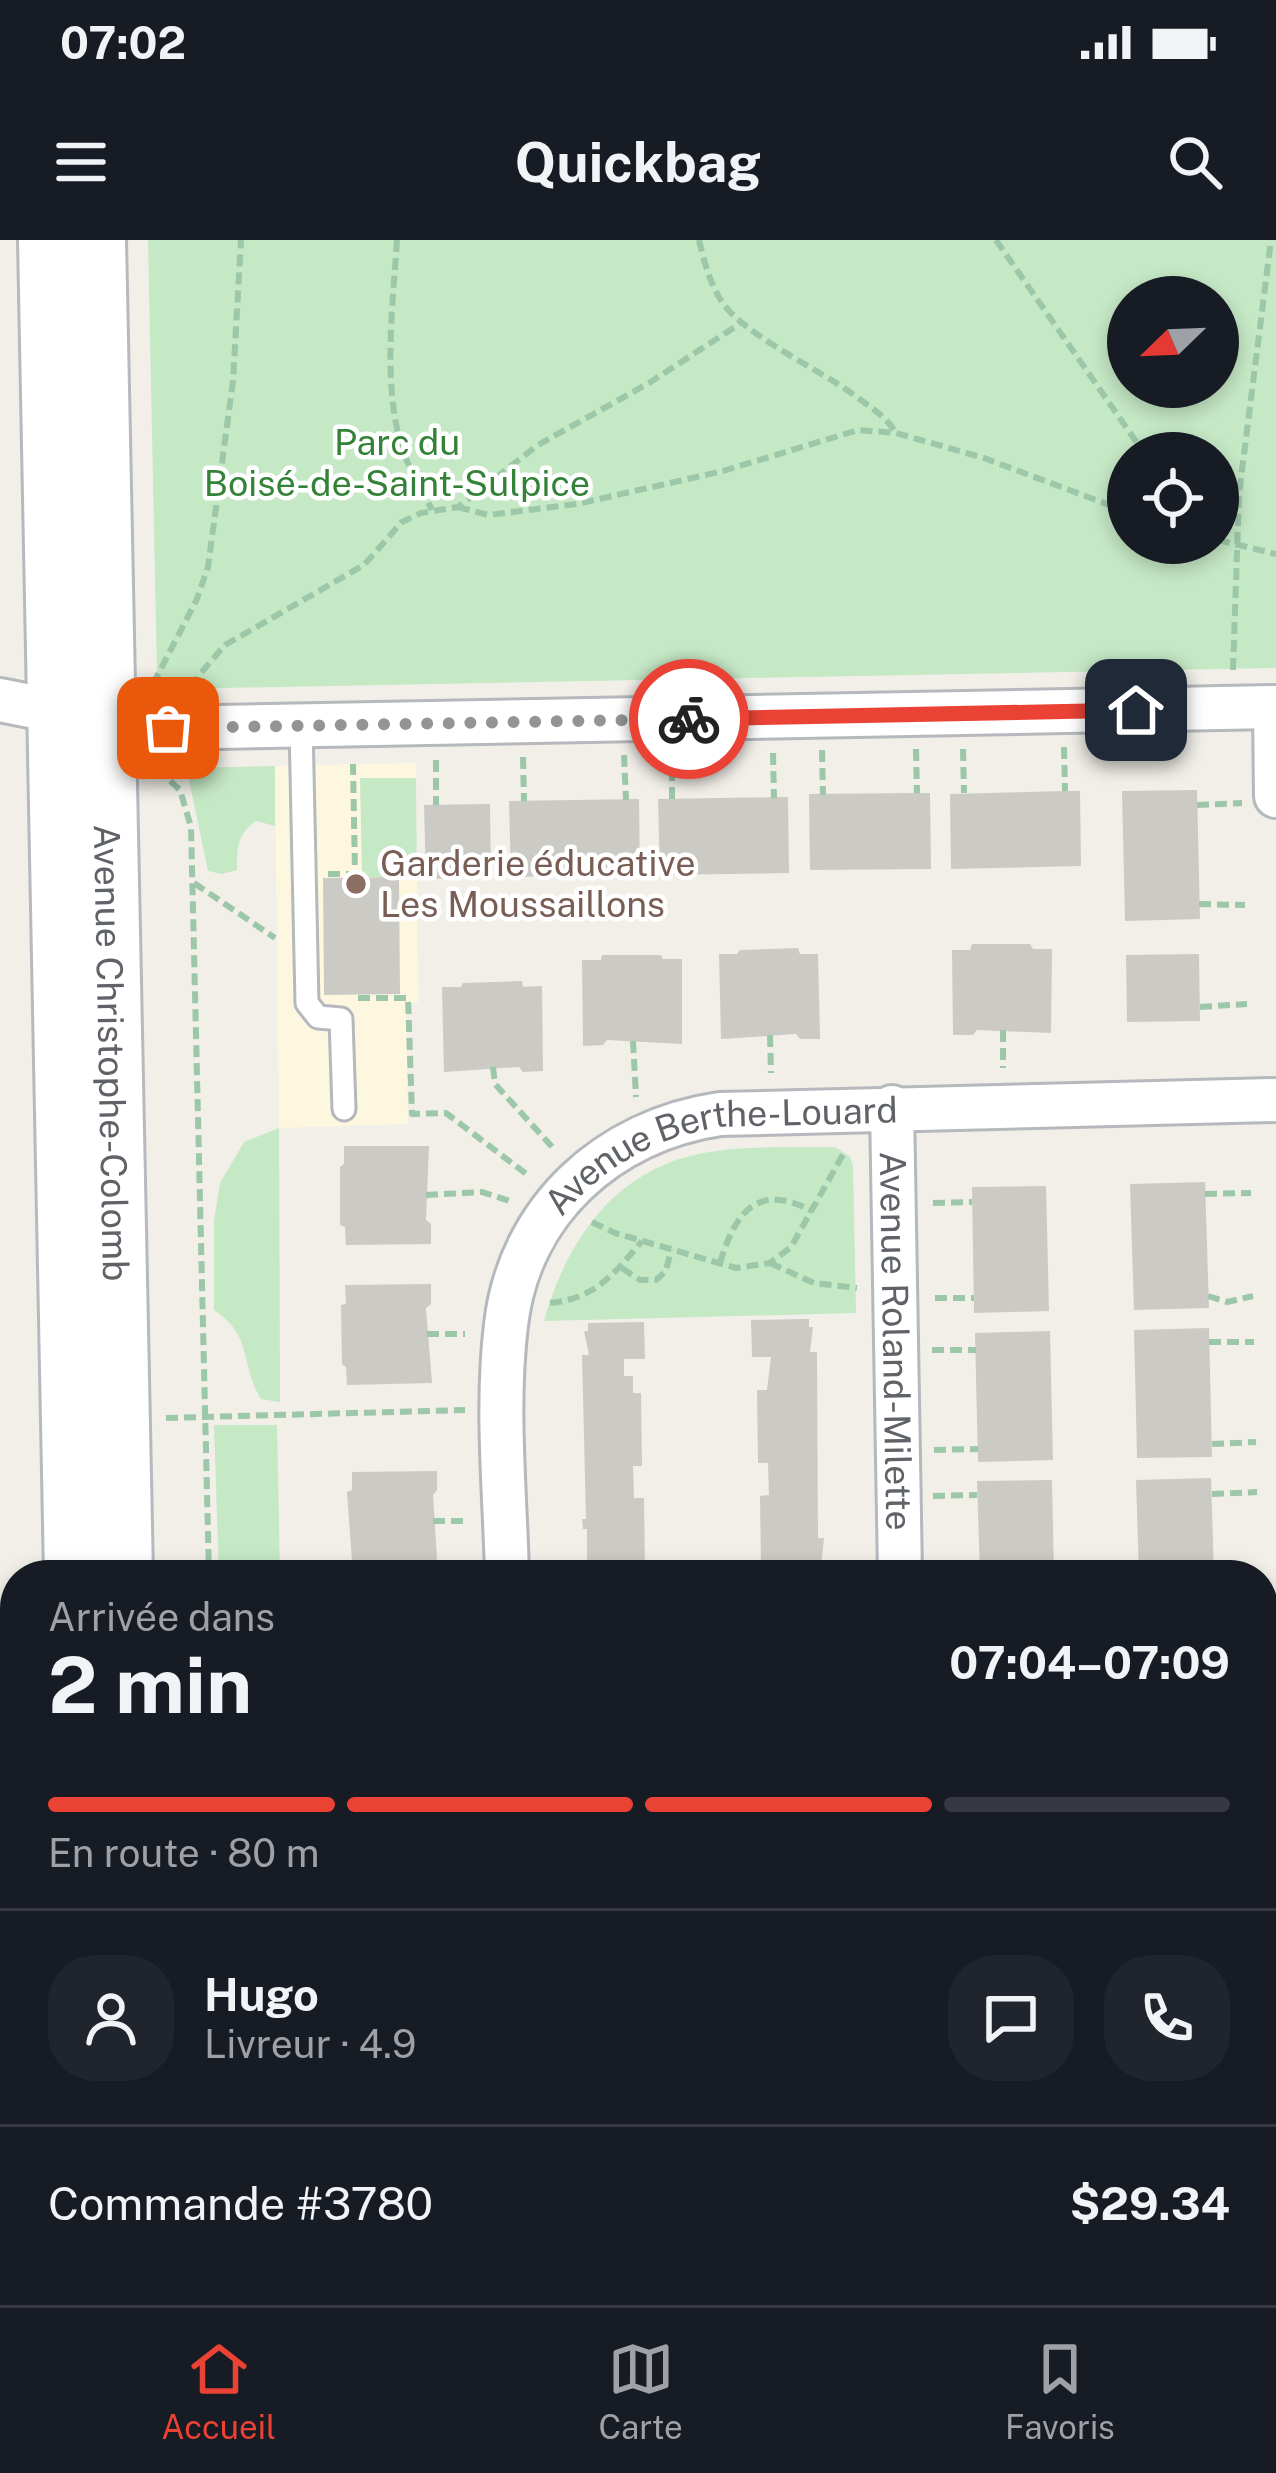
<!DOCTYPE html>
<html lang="fr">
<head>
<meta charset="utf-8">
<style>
  :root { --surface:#171b24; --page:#20242c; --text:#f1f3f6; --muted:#9ea1a6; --line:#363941; --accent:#ea4335 }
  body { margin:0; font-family:"Public Sans",sans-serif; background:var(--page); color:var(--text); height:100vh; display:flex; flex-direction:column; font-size:45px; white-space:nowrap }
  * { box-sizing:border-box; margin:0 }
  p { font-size:39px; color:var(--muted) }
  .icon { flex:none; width:66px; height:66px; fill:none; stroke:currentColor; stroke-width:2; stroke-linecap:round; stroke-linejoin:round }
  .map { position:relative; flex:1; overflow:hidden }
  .details { position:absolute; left:0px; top:1320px; width:1278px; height:747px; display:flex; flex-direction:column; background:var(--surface); border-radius:48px 48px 0 0; box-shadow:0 6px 18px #0003 }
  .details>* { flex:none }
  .needle { width:78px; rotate:247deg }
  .controls { position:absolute; left:1107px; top:36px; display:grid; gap:24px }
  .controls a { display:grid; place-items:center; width:132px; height:132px; border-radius:50%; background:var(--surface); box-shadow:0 6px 18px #0003; font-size:60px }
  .pin { position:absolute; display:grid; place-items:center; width:102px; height:102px; color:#fff; margin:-51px; border-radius:24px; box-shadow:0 6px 18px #0006 }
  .courier { position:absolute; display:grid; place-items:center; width:120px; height:120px; margin:-60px; border:9px solid #ea4335; border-radius:50%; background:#fff; color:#222; box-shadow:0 3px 15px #0007 }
  .summary em { font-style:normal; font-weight:700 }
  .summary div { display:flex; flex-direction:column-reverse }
  .summary { display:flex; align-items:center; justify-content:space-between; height:204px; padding:0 48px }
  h1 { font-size:78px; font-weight:700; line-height:90px }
  .bar { display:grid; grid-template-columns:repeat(4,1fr); gap:18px 12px; align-content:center; height:144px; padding:0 48px }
  .bar i { height:15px; border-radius:9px; background:var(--line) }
  .bar .on { background:var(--accent) }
  .bar p { grid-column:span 4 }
  .line { display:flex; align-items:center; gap:30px; padding:0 48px; border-top:3px solid var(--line) }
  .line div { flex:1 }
  .round { display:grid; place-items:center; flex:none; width:126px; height:126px; border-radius:48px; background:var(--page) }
  .status { display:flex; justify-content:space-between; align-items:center; height:84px; padding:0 60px; background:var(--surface); direction:ltr }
  .status svg { height:33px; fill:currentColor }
  header { display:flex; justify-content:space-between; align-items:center; height:156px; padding:0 48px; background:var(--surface); font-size:54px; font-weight:700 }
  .menu { display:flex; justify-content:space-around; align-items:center; height:168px; border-top:3px solid var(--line); background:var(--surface); font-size:33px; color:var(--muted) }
  .menu a { display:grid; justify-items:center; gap:6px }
  .menu .on { color:var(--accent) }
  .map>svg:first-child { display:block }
  .commercial { fill:#fef7e0 }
  .green { fill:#c5e8c5; fill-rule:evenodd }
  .building { fill:#cccac5 }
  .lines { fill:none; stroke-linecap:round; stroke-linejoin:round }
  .lane-casing { stroke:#b5b8bc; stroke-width:27 }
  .street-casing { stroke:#b5b8bc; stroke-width:48 }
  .secondary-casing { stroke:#b6babf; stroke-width:66 }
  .path { stroke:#9cc7a9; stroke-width:6; stroke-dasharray:12 6; stroke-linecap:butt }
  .lane { stroke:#fff; stroke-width:21 }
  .street { stroke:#fff; stroke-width:42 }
  .secondary { stroke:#fff; stroke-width:60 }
  .done { stroke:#929495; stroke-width:12; stroke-dasharray:0 21.6 }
  .route { stroke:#ea4335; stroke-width:15 }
  .education-dot { fill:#8d6e63; stroke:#fff; stroke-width:4.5 }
  .labels { text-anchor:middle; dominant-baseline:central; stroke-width:9; stroke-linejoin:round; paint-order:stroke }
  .park-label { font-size:36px; fill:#348238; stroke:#fff }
  .education-label { font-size:36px; fill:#785e54; stroke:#fff; text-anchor:start }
  .street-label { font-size:36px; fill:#5f6368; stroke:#fff }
</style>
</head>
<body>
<div class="status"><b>07:02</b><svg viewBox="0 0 49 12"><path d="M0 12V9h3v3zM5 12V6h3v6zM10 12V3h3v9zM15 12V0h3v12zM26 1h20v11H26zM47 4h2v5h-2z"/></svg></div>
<header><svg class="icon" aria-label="menu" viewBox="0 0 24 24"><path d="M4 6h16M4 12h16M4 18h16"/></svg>Quickbag<svg class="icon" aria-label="search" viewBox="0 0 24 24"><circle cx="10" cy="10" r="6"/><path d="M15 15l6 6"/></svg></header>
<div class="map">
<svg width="1276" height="2065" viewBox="0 0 1276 2065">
  <rect width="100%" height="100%" fill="#f1efe8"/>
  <path class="commercial" d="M416,523L418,762L406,764L408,884L279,888L275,526Z"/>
  <g class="green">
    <path d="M148,0H1276V428L169,449L157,434ZM1128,57H1218V147H1128ZM1128,213H1218V303H1128Z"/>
    <path d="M275,526V586L256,581C237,594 237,608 237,630L222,634L208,631L188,535L192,528Z"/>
    <path d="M360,538H416L417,637H362Z"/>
    <path d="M279,888L280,1162L261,1159C239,1122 254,1097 214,1070V981L220,943L244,902Z"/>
    <path d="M835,907L850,917L853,926L856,1073L544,1081C567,1000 614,930 703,913C746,905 792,908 835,907Z"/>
    <path d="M214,1185H277L280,1335H219Z"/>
  </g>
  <g class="building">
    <path d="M1197,550L1200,679L1125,681L1122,551Z"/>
    <path d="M1065,551H1080L1081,626L951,629L950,554Z"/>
    <path d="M917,553H930L931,629L810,630L809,554Z"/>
    <path d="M788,557L789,633L660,635L658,559Z"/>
    <path d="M639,559L640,635L511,637L509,561Z"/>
    <path d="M490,564L491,637L426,639L424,565Z"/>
    <path d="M399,637L400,754L324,755L323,638Z"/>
    <path d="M972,704H1030L1033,709H1052L1051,793L977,790L973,795H953L952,710H970Z"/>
    <path d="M798,708L800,714H818L820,799H800L796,794L721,799L719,714H737L740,710Z"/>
    <path d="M1199,714L1200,781L1127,782L1126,715Z"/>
    <path d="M602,715H661L663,719H682V804L607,800L603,805L583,806L582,720H601Z"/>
    <path d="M522,741L523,747L542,746L543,831L523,832L519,827L444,832L442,747H461L463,743Z"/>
    <path d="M344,906H429L426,980L431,984V1004L346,1005L345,987L340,985V927L344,924Z"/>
    <path d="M1205,942L1209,1068L1134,1070L1130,944Z"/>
    <path d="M1046,946L1049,1071L974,1073L972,947Z"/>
    <path d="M431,1044V1064L426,1068L432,1143L347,1145L346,1127L342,1124L341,1065L346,1064L345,1045Z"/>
    <path d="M809,1079V1087H813L810,1112H817L818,1298H824L820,1335H766V1327H761L760,1256L769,1255L768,1223H758L757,1150H767L771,1117H752L751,1080Z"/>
    <path d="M644,1082L645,1119H624V1136H633V1153H641L642,1226H633L634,1258H644L645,1331L635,1332V1335H587V1289H583L582,1279H586L582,1115H589L584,1091H588V1083Z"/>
    <path d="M1209,1088L1212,1217L1137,1218L1134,1090Z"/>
    <path d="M1050,1091L1053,1220L978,1222L975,1093Z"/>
    <path d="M437,1231V1250L433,1255L438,1335H353L347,1252L352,1250V1232Z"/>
    <path d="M1211,1238L1214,1335H1139L1136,1240Z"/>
    <path d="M1052,1240L1054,1335H980L977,1241Z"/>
    <path d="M360,2052H445L446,2065H360Z"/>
    <path d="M607,2052H665V2059L607,2060Z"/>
    <path d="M700,2052H1091V2059L736,2065V2061L700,2062Z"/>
  </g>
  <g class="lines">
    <defs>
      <path id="lane" d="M301,486L307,763L318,777L341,779L344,869"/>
      <g id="street">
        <path d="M0,460L132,486L168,488L1276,467"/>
        <path d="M1275,467L1276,556"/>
        <path id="s1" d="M892,867L900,1335"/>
        <path id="s2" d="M507,1335C505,1253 496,1167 506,1085C519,970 609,890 720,874L1276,860"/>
        <path d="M1263,1743L1276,1742"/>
        <path d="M0,1763H15"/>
        <path d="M522,2052V2065"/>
      </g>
      <g id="secondary">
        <path d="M49,0L75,1335"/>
        <path id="s3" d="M95,0L122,1335"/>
        <path d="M88,2052V2065"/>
        <path d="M135,2052V2065"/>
      </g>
    </defs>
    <use href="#lane" class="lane-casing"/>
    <use href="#street" class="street-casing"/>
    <use href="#secondary" class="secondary-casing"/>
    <g class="path">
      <path d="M397,0C393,64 383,138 400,201C407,227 421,247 432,270"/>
      <path d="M699,0C704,21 710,44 722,62C744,95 819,129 854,155C870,167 886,176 896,193"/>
      <path d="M996,0L1144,213"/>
      <path d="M458,267L488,275L577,264L723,231L858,190L896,193L984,218L1128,272"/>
      <path d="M1218,300L1276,314"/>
      <path d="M1233,430L1239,254L1271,0"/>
      <path d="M153,444L197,359L208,327L233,141L241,0"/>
      <path d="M193,448L199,435L225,405L364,325L402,282L421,273L458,267L538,205L649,143L741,83"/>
      <path d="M1064,507L1065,551"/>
      <path d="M916,509L917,553"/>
      <path d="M963,509L964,553"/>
      <path d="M822,510L823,555"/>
      <path d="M773,513L774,558"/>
      <path d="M624,515L626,560"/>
      <path d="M523,517L524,561"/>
      <path d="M436,520V565"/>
      <path d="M157,529L180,550L191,587L209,1335"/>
      <path d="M672,559V515"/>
      <path d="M1197,565L1242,563"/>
      <path d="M328,634H355L353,524"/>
      <path d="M194,643L275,698"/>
      <path d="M1199,664L1245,665"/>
      <path d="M358,758H408L412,874L446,873L529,936"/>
      <path d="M1200,767L1247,764"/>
      <path d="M1003,790V828"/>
      <path d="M770,795L771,833"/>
      <path d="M633,801L636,857"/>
      <path d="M493,827L495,844L554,909"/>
      <path d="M1205,954L1251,953"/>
      <path d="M426,955L482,952L510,961"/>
      <path d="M933,963L972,962"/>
      <path d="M592,982L615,993L736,1028L770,1023L791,1007L845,911"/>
      <path d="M720,1023C735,972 758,942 812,971"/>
      <path d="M770,1023L814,1043L857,1048"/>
      <path d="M622,1028L640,1040H656L666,1031L671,1010"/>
      <path d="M1208,1056L1227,1062L1253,1056"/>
      <path d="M935,1058H974"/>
      <path d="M550,1063C595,1059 615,1033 642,1001"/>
      <path d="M427,1094H465"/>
      <path d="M1209,1102H1254"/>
      <path d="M932,1110H976"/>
      <path d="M166,1178L465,1170"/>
      <path d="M1212,1204L1256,1202"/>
      <path d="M934,1210L978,1209"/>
      <path d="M1212,1254L1257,1252"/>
      <path d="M933,1256L977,1255"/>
      <path d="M433,1281H466"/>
      <path d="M1263,1645H1265"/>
      <path d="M228,2052V2065"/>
      <path d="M445,2052H453"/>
    </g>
    <use href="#lane" class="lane"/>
    <use href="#street" class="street"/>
    <use href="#secondary" class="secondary"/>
  </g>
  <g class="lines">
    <path class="done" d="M168,488L689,479"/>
    <path class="route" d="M689,479L1136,470"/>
  </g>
  <circle class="education-dot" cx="356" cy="644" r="12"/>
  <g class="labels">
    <g class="park-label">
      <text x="397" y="202">Parc du<tspan x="397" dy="41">Boisé-de-Saint-Sulpice</tspan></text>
    </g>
    <g class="education-label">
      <text x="380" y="623">Garderie éducative<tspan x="380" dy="41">Les Moussaillons</tspan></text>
    </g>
    <g class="street-label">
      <text stroke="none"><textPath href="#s3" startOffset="813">Avenue Christophe-Colomb</textPath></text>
      <text stroke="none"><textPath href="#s2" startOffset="564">Avenue Berthe-Louard</textPath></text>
      <text stroke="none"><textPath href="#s1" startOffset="234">Avenue Roland-Milette</textPath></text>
    </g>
  </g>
</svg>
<div class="controls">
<a><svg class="needle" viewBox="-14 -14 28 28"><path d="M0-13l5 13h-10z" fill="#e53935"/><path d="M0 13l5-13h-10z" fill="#9ea1a6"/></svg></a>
<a><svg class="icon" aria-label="locate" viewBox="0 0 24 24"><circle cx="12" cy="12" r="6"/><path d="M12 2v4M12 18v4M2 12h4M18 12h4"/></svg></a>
</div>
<div class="pin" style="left:168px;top:488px;background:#ea580c"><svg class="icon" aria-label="bag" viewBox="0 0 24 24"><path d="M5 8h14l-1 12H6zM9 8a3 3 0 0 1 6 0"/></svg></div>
<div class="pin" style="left:1136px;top:470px;background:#1f2937"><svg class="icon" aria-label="home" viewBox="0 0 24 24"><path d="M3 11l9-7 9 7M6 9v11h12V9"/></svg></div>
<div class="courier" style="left:689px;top:479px"><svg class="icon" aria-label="bike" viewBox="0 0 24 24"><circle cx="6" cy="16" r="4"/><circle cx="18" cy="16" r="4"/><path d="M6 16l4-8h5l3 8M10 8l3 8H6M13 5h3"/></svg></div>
<section class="details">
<div class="summary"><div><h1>2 min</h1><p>Arrivée dans</p></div><em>07:04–07:09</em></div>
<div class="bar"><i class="on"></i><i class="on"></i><i class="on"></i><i></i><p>En route · 80 m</p></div>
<div class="line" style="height:216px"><a class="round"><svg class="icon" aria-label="person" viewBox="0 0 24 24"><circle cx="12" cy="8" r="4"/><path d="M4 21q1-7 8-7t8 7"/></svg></a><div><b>Hugo</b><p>Livreur · 4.9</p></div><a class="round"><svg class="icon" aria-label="chat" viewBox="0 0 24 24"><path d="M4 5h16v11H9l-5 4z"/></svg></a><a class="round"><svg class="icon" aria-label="phone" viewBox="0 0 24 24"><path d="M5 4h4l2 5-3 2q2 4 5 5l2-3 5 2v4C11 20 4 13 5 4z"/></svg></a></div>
<div class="line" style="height:156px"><div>Commande #3780</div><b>$29.34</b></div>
</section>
</div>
<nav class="menu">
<a class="on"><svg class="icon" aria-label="home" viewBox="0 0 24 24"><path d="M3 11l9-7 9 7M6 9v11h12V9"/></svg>Accueil</a>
<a><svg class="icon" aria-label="map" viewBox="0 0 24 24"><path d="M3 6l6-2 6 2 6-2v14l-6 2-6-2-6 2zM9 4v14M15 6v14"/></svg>Carte</a>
<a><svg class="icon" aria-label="saved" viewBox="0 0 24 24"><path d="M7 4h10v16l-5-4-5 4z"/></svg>Favoris</a>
</nav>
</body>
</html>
